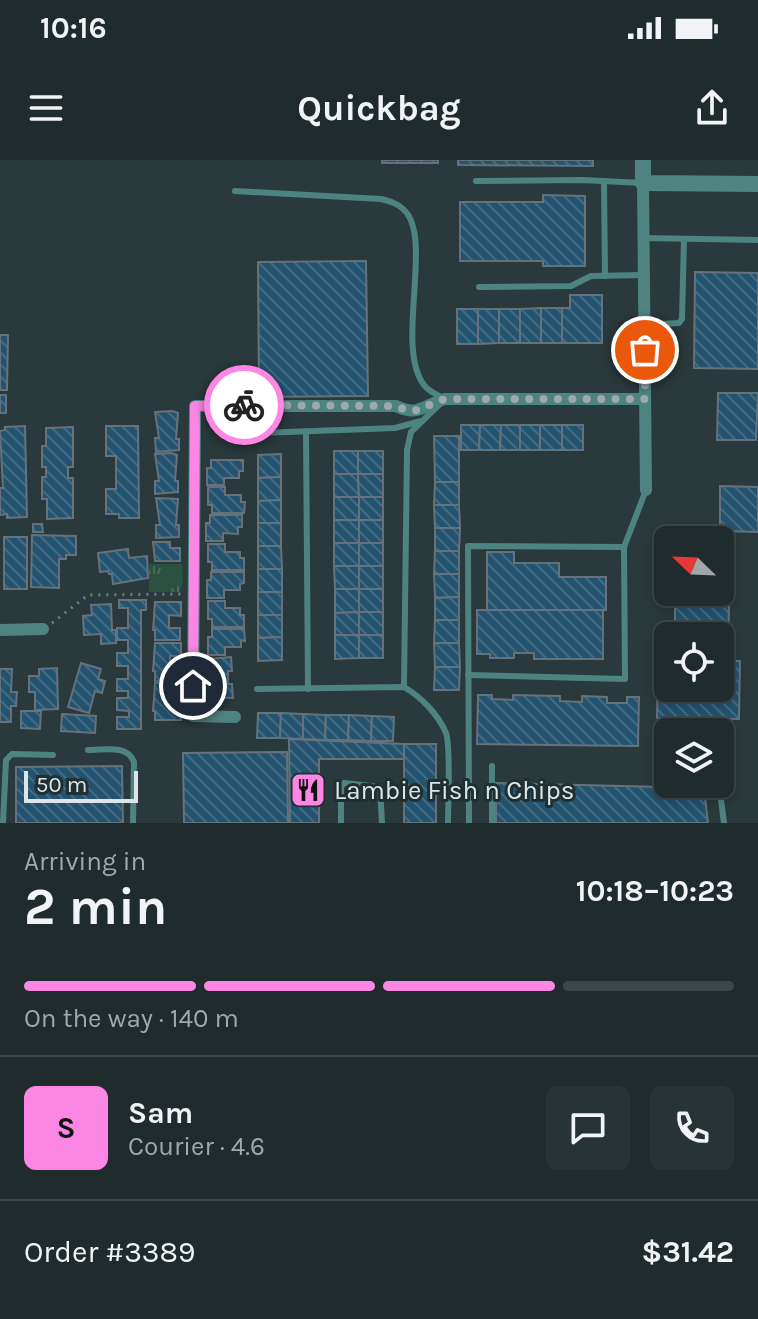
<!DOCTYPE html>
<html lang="en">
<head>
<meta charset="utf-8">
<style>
  :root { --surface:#202b2d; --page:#283335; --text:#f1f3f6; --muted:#a2a7aa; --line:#3d4749; --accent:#fc86e4 }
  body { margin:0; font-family:Karla,sans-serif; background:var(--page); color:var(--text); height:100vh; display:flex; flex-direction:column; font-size:30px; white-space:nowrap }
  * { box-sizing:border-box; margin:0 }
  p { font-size:26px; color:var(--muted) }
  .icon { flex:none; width:44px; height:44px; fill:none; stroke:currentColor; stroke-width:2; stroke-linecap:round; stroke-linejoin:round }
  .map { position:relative; height:663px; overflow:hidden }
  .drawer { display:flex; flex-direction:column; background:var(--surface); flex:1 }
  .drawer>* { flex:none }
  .needle { width:52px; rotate:293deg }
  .fabs { position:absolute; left:654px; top:366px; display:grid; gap:16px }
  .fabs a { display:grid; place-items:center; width:80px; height:80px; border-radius:12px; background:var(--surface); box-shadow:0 4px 12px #0003,0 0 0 2px var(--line); font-size:40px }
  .scale { position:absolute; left:24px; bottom:20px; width:114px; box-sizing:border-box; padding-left:8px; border:4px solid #dce6e8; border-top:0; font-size:22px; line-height:28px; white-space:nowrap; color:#dce6e8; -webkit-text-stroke:6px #202f32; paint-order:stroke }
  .pin { position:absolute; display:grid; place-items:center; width:68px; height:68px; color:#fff; margin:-34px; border:4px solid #fff; border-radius:50%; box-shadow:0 2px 8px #0007 }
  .courier { position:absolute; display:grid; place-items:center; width:80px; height:80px; margin:-40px; border:6px solid #fc86e4; border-radius:50%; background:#fff; color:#222; box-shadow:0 2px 10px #0007 }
  .overview em { font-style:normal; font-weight:700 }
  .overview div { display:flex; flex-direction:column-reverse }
  .overview { display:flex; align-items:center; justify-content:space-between; height:136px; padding:0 24px }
  h1 { font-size:52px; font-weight:700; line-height:60px }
  .bar { display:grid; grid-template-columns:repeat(4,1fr); gap:12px 8px; align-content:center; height:96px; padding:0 24px }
  .bar i { height:10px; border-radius:6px; background:var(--line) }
  .bar .on { background:var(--accent) }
  .bar p { grid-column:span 4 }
  .line { display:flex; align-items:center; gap:20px; padding:0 24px; border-top:2px solid var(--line) }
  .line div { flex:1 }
  .round { display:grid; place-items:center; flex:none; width:84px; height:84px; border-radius:12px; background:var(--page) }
  .status { display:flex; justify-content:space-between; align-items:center; height:56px; padding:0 40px; background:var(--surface); direction:ltr }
  .status svg { height:22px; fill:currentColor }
  header { display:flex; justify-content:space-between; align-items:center; height:104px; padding:0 24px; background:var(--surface); font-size:36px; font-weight:700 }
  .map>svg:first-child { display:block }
  .park { fill:url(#park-tufts) }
  .building { fill:url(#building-back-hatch); stroke:#66727b; stroke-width:2 }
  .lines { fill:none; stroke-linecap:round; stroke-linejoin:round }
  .path { stroke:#717e81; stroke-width:3; stroke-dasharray:2 6; stroke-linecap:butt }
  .service { stroke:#4e8480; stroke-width:6 }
  .minor { stroke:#4e8480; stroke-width:12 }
  .tertiary { stroke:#4e8480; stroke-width:16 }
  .done { stroke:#9ea9ac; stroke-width:8; stroke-dasharray:0 14.4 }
  .route { stroke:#fc86e4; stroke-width:10 }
  .labels { text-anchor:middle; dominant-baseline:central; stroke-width:6; stroke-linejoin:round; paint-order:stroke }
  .poi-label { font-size:26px; fill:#dce6e8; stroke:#202f32; text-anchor:start }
</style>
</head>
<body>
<div class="status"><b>10:16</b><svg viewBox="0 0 49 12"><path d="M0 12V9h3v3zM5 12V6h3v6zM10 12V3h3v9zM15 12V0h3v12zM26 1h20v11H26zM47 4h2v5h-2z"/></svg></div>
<header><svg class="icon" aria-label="menu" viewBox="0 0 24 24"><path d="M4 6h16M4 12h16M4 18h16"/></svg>Quickbag<svg class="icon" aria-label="share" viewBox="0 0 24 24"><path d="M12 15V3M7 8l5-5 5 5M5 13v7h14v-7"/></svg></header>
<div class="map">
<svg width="758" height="663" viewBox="0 0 758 663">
  <defs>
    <pattern id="park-tufts" width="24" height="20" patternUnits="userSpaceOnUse" patternTransform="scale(2)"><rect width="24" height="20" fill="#2b5241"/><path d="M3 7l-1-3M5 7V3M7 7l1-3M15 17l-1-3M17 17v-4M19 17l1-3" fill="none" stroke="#496b5c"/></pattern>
    <pattern id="building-back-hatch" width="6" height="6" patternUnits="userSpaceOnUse" patternTransform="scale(2)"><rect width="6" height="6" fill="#24536f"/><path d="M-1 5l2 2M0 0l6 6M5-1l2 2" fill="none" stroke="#436c84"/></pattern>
  </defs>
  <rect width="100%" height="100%" fill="#2a393c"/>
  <path class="park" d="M149,404H182L183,423L180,432H149Z"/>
  <g class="building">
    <rect x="382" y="0" width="56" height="3"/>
    <path d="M458,0H593V6L458,5Z"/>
    <path d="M543,35L585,36V106H543V101H460V42H543Z"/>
    <path d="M366,101L368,236L259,237L258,102Z"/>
    <path d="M695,112L758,113V209L694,208Z"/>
    <path d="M570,135H602V183H562V148H570Z"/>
    <rect x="541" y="148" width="21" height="35"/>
    <path d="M541,148V183H520V149Z"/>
    <rect x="457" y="149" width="21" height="35"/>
    <path d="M478,149H499V183L478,184Z"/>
    <rect x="499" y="149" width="21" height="34"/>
    <path d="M0,175H8L7,230H0Z"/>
    <path d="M718,233H758L756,280H717Z"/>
    <rect x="0" y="235" width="6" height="18"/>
    <path d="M172,251L178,253L176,279H179V290L156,292L155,278H159L155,252Z"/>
    <path d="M461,265H480L479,290H461Z"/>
    <path d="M480,265H501L500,290H479Z"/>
    <path d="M501,265H520V290H500Z"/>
    <rect x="520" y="265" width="20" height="25"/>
    <rect x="540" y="265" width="22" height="25"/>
    <rect x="562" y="265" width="21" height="25"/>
    <path d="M25,266L27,357L7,358V354L0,355V328H3L0,271L5,270V267Z"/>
    <path d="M106,266H138L139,358H119V354H106V329H116V296H106Z"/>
    <path d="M73,267V307H68V318H73V358L47,359V339H42V317H46V307H42V286H46V268Z"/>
    <path d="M434,276H459V322H435Z"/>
    <rect x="334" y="291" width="24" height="23"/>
    <rect x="358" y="291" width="25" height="23"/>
    <path d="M171,293L177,295L175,321H178V332L155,334V321H159L155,294Z"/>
    <path d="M281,294V317L258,318V295Z"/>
    <path d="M211,300H243V311H239V318H224V325H207V308H211Z"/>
    <path d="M334,314H358L359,337H334Z"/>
    <path d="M358,314H383V337H359Z"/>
    <path d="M281,317V340L258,341V318Z"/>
    <path d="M435,322H459V345H434Z"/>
    <path d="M720,326L758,327V372L720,371Z"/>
    <path d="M208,327H225V335H241V342H245L244,353H212V345H208Z"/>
    <rect x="334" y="337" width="25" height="23"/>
    <rect x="359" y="337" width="24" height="23"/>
    <path d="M156,338L178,339L176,365H179V377L156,378V365H160Z"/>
    <path d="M281,340V363H258V341Z"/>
    <path d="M434,345H459L460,368H435Z"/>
    <path d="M210,355H242V367H238V374L223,373V381H206V363H210Z"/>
    <rect x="334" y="360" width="25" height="23"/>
    <rect x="359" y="360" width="24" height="23"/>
    <rect x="258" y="363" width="23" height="23"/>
    <path d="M33,364H42L43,372H33Z"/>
    <path d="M435,368H460L459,391H435Z"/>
    <path d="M32,375L76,376V395H66V399H59V428L31,427Z"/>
    <rect x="4" y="377" width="23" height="52"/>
    <path d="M153,382H170V388H180V401H155Z"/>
    <rect x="334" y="383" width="25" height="23"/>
    <rect x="359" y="383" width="24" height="23"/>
    <path d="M208,384H225V392H240V398H244V410H212V402H208Z"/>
    <path d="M258,386H281L282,409H258Z"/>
    <path d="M128,389L129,398L147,396L148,418L113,424L112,414H109L108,411L100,412L98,393Z"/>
    <path d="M435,391H459V414H434Z"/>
    <path d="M487,392H514V403H559V417H606V450H487Z"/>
    <path d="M334,406H359V429H335Z"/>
    <rect x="359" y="406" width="24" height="23"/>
    <rect x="258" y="409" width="24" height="23"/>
    <path d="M211,412H244V423L240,424V430H224V438H207V420H211Z"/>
    <path d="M434,414H459V437L435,438Z"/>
    <path d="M335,429H359V452L335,453Z"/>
    <rect x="359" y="429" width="24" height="23"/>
    <rect x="258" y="432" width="24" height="23"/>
    <path d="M459,437V460H435V438Z"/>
    <path d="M119,440H146V450H141V569H117V557H129V551L117,550V538H128V531H117V519H128V506H117V493H128V480H117V468H128V448H119Z"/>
    <path d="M208,441H225V448H240V455H244V467H212V459H208Z"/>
    <path d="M155,442H181V456L169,455V468H180V480H155V470H153Z"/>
    <path d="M675,442L729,443L728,501H740L739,559L657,558L658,500H668V528H720V476H669V471H675Z"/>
    <path d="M111,444L112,470H116V483L101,484V474L84,475L83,456L92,455L91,445Z"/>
    <path d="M477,450H603V499H534V493H514V498H490V494H477Z"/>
    <rect x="359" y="452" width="24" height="23"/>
    <path d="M359,452V475H335V453Z"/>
    <path d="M258,455H282V477L258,478Z"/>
    <path d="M435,460H459V483H434Z"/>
    <path d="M212,469H244L245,481L241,480V487H225V495H208V477H212Z"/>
    <path d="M335,475H359V498L335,499Z"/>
    <rect x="359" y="475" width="24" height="23"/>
    <path d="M282,477V500L258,501V478Z"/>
    <path d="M155,483H181V496H170V509H181V520L155,521V511H153Z"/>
    <path d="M434,483H459L460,507H435Z"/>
    <path d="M231,497L232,511H228V524H232L233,538L209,537V525H212L209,499Z"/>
    <path d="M81,503L101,509L98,519L105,521L102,533L95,531L89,553L68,547Z"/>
    <path d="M435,507H460L459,530H434Z"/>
    <path d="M57,508L58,549L35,550V532H29V516H39V509Z"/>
    <path d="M0,509H12L11,532H17L16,546H11V562H0Z"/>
    <path d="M155,523H182L181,536H170V548H181V560H155V551H153Z"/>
    <path d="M478,535H492V539L513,540V535L560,536V541L582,542V536L607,537V543H627V537H639L638,586L477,584Z"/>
    <path d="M21,551H41L40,569L21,568Z"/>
    <path d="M258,553H281L280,578H257Z"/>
    <path d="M281,553L303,554V579L280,578Z"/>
    <path d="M62,554L96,556L95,573L61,571Z"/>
    <path d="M303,554L326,555L325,580L303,579Z"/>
    <path d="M326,555H349L348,580H325Z"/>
    <path d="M349,555L372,556L371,581L348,580Z"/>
    <path d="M372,556L394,557L393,581H371Z"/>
    <path d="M289,579L404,584V599H319V663H290Z"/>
    <rect x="404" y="584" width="32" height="79"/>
    <path d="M287,592L288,663H184L183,593Z"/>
    <path d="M122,606L123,663H16V607Z"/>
    <path d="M496,623L704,628L708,663H496Z"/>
  </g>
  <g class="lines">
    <path class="path" d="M52,463L88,435L183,434"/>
    <g class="service">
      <path d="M476,21L582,20L643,23"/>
      <path d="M604,21L605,116"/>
      <path d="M235,31L381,39C389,41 397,43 403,49C435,76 394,186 424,225C429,232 438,235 445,239L411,272L407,290L404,527"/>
      <path d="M643,78L758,80"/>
      <path d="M479,127L571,126L591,116L644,115"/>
      <path d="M644,165L679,163L682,159L684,79"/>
      <path d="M306,271L308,529"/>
      <path d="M230,274L395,268L421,261"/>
      <path d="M468,515L625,519L624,387"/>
      <path d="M257,529L404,527C421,537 438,554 446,573C451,587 448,644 448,663"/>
      <path d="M88,590C105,590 127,584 134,602L133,663"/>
      <path d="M719,624L724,663"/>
      <path d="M3,663L6,600L12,594L53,595"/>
      <path d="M341,663V627L344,623L380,627L382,663"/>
      <path d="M469,663L468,386L624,387L646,330"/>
      <path d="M492,663V606"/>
    </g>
    <g class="minor">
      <path d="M643,23L646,330"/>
      <path d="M0,470L43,469"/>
      <path d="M235,557L193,556L195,246H396C419,257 423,245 445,239H645"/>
    </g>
    <path class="tertiary" d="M643,0V23L758,24"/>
  </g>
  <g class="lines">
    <path class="done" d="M244,245L396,246C419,257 423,245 445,239H645V190"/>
    <path class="route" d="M193,526L195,246L244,245"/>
  </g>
  <defs>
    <symbol id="restaurant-square" viewBox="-11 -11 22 22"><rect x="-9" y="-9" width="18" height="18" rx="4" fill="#fc86e4" stroke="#202f32"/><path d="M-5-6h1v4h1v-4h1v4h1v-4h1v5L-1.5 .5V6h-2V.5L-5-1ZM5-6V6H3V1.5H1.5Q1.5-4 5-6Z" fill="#111"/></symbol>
  </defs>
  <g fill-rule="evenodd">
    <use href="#restaurant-square" x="288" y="610" width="40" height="40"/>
  </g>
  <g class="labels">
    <g class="poi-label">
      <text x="334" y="630">Lambie Fish n Chips</text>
    </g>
  </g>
</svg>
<div class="fabs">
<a><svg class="needle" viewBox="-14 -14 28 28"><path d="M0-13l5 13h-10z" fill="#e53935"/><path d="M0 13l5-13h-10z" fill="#a2a7aa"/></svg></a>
<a><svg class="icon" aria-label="locate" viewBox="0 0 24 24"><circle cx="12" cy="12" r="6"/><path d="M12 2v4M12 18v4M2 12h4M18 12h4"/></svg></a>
<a><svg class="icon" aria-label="layers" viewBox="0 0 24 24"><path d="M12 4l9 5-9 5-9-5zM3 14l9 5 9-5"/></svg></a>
</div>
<div class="scale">50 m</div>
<div class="pin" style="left:645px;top:190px;background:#ea580c"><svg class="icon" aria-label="bag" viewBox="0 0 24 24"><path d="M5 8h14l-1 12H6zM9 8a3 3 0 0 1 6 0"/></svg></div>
<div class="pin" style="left:193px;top:526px;background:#1f2937"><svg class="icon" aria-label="home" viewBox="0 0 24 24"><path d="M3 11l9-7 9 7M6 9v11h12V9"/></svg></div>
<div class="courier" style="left:244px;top:245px"><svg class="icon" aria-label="bike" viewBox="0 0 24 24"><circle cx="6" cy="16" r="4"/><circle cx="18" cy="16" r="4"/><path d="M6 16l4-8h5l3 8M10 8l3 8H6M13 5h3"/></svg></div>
</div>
<section class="drawer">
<div class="overview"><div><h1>2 min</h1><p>Arriving in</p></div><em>10:18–10:23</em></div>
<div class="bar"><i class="on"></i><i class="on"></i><i class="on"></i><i></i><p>On the way · 140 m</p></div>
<div class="line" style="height:144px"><b class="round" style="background:var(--accent);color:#111">S</b><div><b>Sam</b><p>Courier · 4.6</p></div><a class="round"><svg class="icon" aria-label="chat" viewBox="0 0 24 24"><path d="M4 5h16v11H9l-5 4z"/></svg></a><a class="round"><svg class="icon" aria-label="phone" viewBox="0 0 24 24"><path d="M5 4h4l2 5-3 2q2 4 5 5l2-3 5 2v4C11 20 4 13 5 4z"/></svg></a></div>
<div class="line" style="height:104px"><div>Order #3389</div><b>$31.42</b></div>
</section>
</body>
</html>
